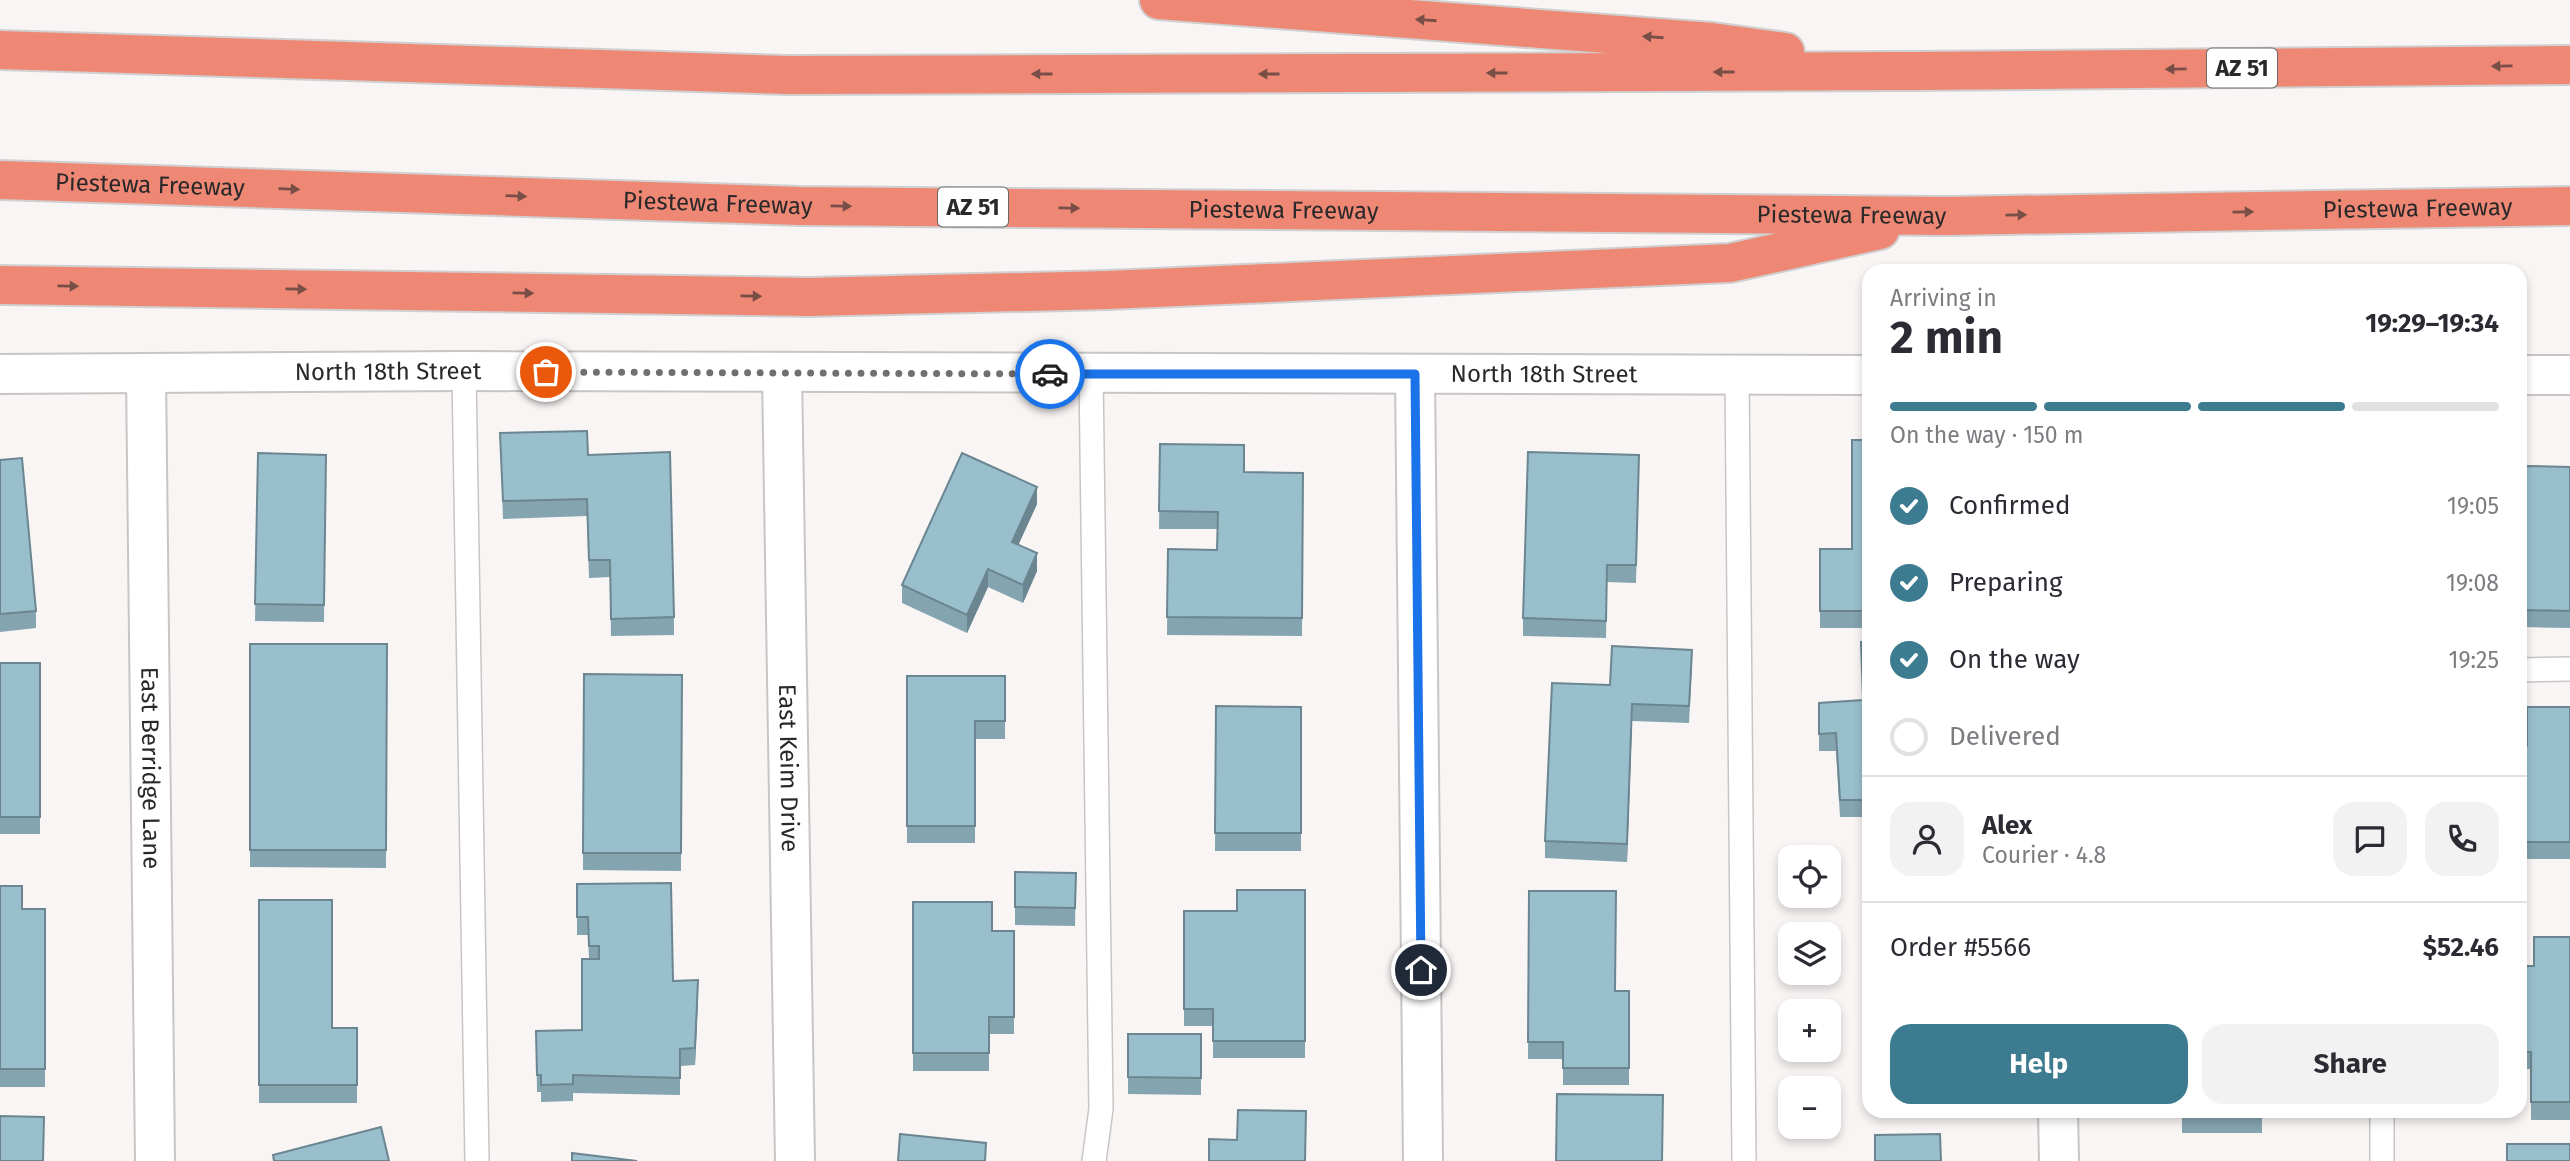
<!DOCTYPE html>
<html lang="en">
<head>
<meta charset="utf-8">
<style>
  :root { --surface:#fff; --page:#f2f2f3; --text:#2b2b33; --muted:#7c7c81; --line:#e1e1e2; --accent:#3c7b90 }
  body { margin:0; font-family:"Fira Sans",sans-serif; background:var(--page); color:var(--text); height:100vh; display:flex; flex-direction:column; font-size:26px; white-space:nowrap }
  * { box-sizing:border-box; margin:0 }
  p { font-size:23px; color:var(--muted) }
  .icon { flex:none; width:38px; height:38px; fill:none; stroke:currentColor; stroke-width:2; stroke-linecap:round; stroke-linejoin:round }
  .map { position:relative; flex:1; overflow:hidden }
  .details { position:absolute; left:1862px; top:264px; width:665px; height:854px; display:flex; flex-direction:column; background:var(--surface); border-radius:21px; box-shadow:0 4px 10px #0003 }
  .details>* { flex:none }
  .fabs { position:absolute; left:1778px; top:845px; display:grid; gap:14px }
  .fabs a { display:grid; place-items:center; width:63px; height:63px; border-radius:14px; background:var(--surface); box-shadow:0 4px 10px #0003; font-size:35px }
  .pin { position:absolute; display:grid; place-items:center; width:60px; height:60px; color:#fff; margin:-30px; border:4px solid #fff; border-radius:50%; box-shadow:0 2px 7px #0007 }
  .courier { position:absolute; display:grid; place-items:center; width:70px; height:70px; margin:-35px; border:5px solid #1a73e8; border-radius:50%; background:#fff; color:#222; box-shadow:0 2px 9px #0007 }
  .headline em { font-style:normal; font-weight:700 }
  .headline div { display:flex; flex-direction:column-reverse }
  .headline { display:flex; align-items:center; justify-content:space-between; height:119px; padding:0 28px }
  h1 { font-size:46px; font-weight:700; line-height:52px }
  .bar { display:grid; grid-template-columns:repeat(4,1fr); gap:10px 7px; align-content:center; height:84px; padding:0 28px }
  .bar i { height:9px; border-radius:5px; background:var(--line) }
  .bar .selected { background:var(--accent) }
  .bar p { grid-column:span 4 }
  .line { display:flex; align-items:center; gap:18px; padding:0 28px; border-top:2px solid var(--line) }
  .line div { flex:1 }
  .round { display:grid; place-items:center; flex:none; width:74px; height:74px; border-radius:21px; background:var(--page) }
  ol { padding:0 28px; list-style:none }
  li { display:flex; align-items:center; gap:21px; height:77px }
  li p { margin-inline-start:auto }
  li .icon { padding:7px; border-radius:50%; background:var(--accent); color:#fff; stroke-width:4 }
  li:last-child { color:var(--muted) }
  li i { width:38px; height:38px; border:4px solid var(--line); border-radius:50% }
  .cta { display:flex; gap:14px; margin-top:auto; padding:14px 28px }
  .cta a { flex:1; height:80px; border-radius:21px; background:var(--accent); color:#fff; font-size:28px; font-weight:700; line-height:80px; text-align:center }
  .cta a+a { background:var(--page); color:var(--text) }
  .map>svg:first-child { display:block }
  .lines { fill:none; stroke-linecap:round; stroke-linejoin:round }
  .service-casing { stroke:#c9c5c5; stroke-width:26 }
  .minor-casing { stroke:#c9c5c5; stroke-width:42 }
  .tertiary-casing { stroke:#c9c5c5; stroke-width:42 }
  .motorway-casing { stroke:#d0d0d0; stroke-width:42 }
  .service { stroke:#fff; stroke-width:23 }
  .minor { stroke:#fff; stroke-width:38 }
  .tertiary { stroke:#fff; stroke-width:38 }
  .motorway { stroke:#ee8875; stroke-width:38 }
  .wall { fill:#84a4b0 }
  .shaded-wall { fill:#6b8690 }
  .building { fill:#99bfcd; stroke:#6b8690; stroke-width:2 }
  .oneway { fill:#784e47 }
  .done { stroke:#72706f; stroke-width:7; stroke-dasharray:0 12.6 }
  .route { stroke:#1a73e8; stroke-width:9 }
  .labels { text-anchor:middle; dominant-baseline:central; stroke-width:6; stroke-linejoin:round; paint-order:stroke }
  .shield { fill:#fff; stroke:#6a6868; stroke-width:2 }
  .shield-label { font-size:23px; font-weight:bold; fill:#2a2828 }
  .street-label { font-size:24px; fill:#2a2828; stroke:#fff }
</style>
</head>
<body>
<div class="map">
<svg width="2570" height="1161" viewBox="0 0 2570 1161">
  <rect width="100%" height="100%" fill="#f9f5f4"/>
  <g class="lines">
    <defs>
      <g id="service">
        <path d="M464,371L477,1161"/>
        <path d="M1091,374L1101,1109L1094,1161"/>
        <path d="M1737,375L1744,1161"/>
        <path d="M2520,670L2570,669"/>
        <path d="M2382,1111V1161"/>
      </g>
      <g id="minor">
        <path id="s1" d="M146,374L155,1161"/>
        <path id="s2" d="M782,374L795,1161"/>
        <path d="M1415,374L1423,1161"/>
        <path d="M2058,1111L2059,1161"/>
      </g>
      <g id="tertiary">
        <path id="s3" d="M0,374L464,371L1869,375"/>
        <path d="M2520,375H2570"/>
      </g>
      <g id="motorway">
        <path d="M1159,0L1712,42L1785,52"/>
        <path d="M0,50L789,75L1915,71L2570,65"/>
        <path id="s4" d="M0,180L799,206L1947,216L2570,206"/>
        <path d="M0,285L808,297L1108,290L1730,263L1880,230"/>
      </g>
    </defs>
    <use href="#service" class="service-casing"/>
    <use href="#minor" class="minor-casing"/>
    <use href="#tertiary" class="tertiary-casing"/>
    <use href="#motorway" class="motorway-casing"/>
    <use href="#service" class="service"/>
    <use href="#minor" class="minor"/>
    <use href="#tertiary" class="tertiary"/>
    <use href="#motorway" class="motorway"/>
  </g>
  <g class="wall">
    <path d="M500,433L588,455L674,617V635L611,636L610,577L589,578L587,516L503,519Z"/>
    <path d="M1869,440V628H1820V549H1852Z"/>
    <path d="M1160,444L1244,472L1303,473L1302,636L1167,635L1168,549L1217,550V529H1159Z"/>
    <path d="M258,453L326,455L324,622L255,621Z"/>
    <path d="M0,460L36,611V628L0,632Z"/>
    <path d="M2570,467V628L2522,627L2523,563H2520V501H2525Z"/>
    <path d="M1639,472L1636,583L1607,582L1606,638L1523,636V618Z"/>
    <path d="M1037,504L1018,545L1037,571L1023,603L988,587L967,633L902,603V585Z"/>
    <path d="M1869,642V861H1864V817H1840L1836,751H1819V703L1862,700Z"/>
    <path d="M250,644H387L386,868L250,867Z"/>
    <rect x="0" y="663" width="40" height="171"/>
    <path d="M1692,667L1689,723L1632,721L1627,862L1545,858V841L1610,685Z"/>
    <path d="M584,674L682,675L681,871L583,870Z"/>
    <path d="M907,676H1005V739H975V843H907Z"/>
    <path d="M1216,706L1301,707V851H1215Z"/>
    <path d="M2570,707V859H2520V746H2527Z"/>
    <path d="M1015,872L1076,873L1075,926L1015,925Z"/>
    <path d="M577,884L673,981L698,997L695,1065L680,1066V1095L573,1093V1101L541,1102V1092H537L536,1031L582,1030L589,959L588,935H577Z"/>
    <path d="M0,886L22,909H45V1087H0Z"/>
    <path d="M1305,890V1058H1213V1026H1184V911H1237Z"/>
    <path d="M1529,891L1615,991H1629V1085H1563V1059H1528Z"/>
    <path d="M259,900L332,1028H357V1103H259Z"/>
    <path d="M913,902L992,931H1014V1034H989V1071H913Z"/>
    <path d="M2570,937V1120H2531V1069H2520V966H2534Z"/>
    <rect x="1864" y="944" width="5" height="140"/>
    <path d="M1128,1034H1201V1095L1128,1094Z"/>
    <rect x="2182" y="1111" width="80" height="22"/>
  </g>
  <g class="shaded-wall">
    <path d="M1037,487V504L1012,559V542Z"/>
    <path d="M1037,553V571L1023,603V585Z"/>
    <path d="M988,569V587L967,633V615Z"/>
    <path d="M1632,704V721L1627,862V844Z"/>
    <path d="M698,980V997L695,1065V1048Z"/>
  </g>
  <g class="building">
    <path d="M587,431L588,455L670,452L674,617L611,619L610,560H589L587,499L503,501L500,433Z"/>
    <path d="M1852,440H1869V611H1820V549H1852Z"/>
    <path d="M1160,444L1244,445V472L1303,473L1302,618L1167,617L1168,549L1217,550L1218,512L1159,511Z"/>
    <path d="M1528,452L1639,455L1636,565H1607L1606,621L1523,618Z"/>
    <path d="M258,453L326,455L324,605L255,604Z"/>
    <path d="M962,453L1037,487L1012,542L1037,553L1023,585L988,569L967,615L902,585Z"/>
    <path d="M22,458L36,611L0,614V460Z"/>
    <path d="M2526,466L2570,467V611L2522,610L2524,546H2520V501H2525Z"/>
    <path d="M1861,642H1869V843H1864V800H1840L1836,733L1819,734V703L1863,700Z"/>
    <path d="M250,644H387L386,850H250Z"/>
    <path d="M1612,646L1692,650L1689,706L1632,704L1627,844L1545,841L1552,683L1610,685Z"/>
    <rect x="0" y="663" width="40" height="154"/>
    <path d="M584,674L682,675L681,853H583Z"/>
    <path d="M907,676H1005V721H975V826H907Z"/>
    <path d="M1216,706L1301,707V833H1215Z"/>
    <path d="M2527,707H2570V842H2520V746H2527Z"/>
    <path d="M1015,872L1076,873L1075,908L1015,907Z"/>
    <path d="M671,883L673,981L698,980L695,1048L680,1049V1078L573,1075V1084L541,1085V1075H537L536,1031L582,1030V959H599V946H589L588,917H577V884Z"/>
    <path d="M0,886H22V909H45V1069H0Z"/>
    <path d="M1237,890H1305V1041H1213V1009H1184V911H1237Z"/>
    <path d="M1529,891H1616L1615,991H1629V1068H1563V1042H1528Z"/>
    <path d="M259,900H332V1028H357V1085H259Z"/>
    <path d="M913,902H992V931H1014V1017H989V1053H913Z"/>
    <path d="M2534,937H2570V1102H2531V1052H2520V966H2534Z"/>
    <rect x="1864" y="944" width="5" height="122"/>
    <path d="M1128,1034H1201V1078L1128,1077Z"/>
    <path d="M1557,1094L1663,1095L1662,1161H1556Z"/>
    <path d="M1238,1110L1306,1111L1305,1161H1209V1139L1237,1140Z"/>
    <path d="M2182,1111H2262V1115L2182,1116Z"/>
    <path d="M0,1116L44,1117L43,1161H0Z"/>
    <path d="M381,1127L389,1161H274L273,1155Z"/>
    <path d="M900,1134L986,1143L985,1161H898Z"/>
    <path d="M1940,1134L1941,1161H1875V1135Z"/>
    <rect x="2507" y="1144" width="63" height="17"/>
    <path d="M572,1153L637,1161H572Z"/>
  </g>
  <defs><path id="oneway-solid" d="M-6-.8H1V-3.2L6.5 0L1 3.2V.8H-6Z" transform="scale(1.75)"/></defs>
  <g class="oneway">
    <use href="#oneway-solid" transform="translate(1426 20) rotate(-176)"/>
    <use href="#oneway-solid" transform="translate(1653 37) rotate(-176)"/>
    <use href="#oneway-solid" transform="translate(2502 66) rotate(179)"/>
    <use href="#oneway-solid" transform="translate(2176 69) rotate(179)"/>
    <use href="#oneway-solid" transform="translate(1724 72) rotate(180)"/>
    <use href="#oneway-solid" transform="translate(1497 73) rotate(180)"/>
    <use href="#oneway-solid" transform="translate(1042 74) rotate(180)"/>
    <use href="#oneway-solid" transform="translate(1269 74) rotate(180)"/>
    <use href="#oneway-solid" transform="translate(289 189) rotate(2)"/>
    <use href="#oneway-solid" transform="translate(516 196) rotate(2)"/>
    <use href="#oneway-solid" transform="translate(841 206) rotate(1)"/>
    <use href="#oneway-solid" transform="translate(1069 208) rotate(1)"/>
    <use href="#oneway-solid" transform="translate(2243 212) rotate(-1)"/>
    <use href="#oneway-solid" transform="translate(2016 215) rotate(-1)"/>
    <use href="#oneway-solid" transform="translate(68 286) rotate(1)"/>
    <use href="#oneway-solid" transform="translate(296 289) rotate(1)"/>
    <use href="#oneway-solid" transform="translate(523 293) rotate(1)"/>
    <use href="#oneway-solid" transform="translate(751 296) rotate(1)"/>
  </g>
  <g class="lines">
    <path class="done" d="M546,372L1050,374"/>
    <path class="route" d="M1050,374H1415L1421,970"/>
  </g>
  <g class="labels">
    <g class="shield">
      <rect x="2207" y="48.5" width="70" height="39" rx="5"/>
      <rect x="938" y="187.5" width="70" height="39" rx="5"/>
    </g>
    <g class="shield-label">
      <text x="2242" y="68">AZ 51</text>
      <text x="973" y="207">AZ 51</text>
    </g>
    <g class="street-label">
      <text stroke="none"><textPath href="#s4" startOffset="150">Piestewa Freeway</textPath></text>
      <text stroke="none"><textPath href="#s4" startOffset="718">Piestewa Freeway</textPath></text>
      <text stroke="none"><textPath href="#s4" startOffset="2418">Piestewa Freeway</textPath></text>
      <text stroke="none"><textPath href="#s4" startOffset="1284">Piestewa Freeway</textPath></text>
      <text stroke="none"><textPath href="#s4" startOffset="1852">Piestewa Freeway</textPath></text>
      <text stroke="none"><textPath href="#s3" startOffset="388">North 18th Street</textPath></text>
      <text stroke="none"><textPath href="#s3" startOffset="1544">North 18th Street</textPath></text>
      <text stroke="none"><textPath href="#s2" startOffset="394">East Keim Drive</textPath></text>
      <text stroke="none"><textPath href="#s1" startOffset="394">East Berridge Lane</textPath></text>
    </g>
  </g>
</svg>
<div class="fabs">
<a><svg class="icon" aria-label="locate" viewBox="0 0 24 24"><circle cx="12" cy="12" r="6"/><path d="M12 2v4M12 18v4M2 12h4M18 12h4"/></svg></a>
<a><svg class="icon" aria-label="layers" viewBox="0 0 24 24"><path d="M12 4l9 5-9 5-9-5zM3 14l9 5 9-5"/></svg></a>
<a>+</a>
<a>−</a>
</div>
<div class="pin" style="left:546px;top:372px;background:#ea580c"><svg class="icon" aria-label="bag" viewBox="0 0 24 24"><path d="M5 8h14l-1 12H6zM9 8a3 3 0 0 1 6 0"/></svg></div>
<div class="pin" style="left:1421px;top:970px;background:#1f2937"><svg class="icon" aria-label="home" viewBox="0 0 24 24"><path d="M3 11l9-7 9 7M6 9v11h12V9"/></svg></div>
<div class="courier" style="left:1050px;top:374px"><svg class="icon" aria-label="car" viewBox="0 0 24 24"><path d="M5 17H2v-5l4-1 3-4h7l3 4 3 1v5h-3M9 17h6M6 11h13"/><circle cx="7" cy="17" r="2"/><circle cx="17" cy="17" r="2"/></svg></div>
<section class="details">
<div class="headline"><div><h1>2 min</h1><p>Arriving in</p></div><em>19:29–19:34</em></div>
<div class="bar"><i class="selected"></i><i class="selected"></i><i class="selected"></i><i></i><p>On the way · 150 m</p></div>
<ol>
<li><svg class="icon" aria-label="check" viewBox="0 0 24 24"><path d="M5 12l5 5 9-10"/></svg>Confirmed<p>19:05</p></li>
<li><svg class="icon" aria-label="check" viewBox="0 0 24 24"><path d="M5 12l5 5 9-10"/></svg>Preparing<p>19:08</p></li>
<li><svg class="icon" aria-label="check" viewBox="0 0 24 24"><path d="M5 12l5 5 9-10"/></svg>On the way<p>19:25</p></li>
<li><i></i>Delivered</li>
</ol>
<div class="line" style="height:126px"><a class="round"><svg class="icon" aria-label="person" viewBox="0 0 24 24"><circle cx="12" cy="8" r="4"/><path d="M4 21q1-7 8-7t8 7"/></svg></a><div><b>Alex</b><p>Courier · 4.8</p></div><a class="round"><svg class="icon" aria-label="chat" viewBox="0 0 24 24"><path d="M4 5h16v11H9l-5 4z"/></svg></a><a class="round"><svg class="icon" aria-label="phone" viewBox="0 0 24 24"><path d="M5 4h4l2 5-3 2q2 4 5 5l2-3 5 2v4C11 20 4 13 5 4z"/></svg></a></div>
<div class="line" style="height:91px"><div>Order #5566</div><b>$52.46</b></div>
<div class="cta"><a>Help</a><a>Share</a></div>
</section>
</div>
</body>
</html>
